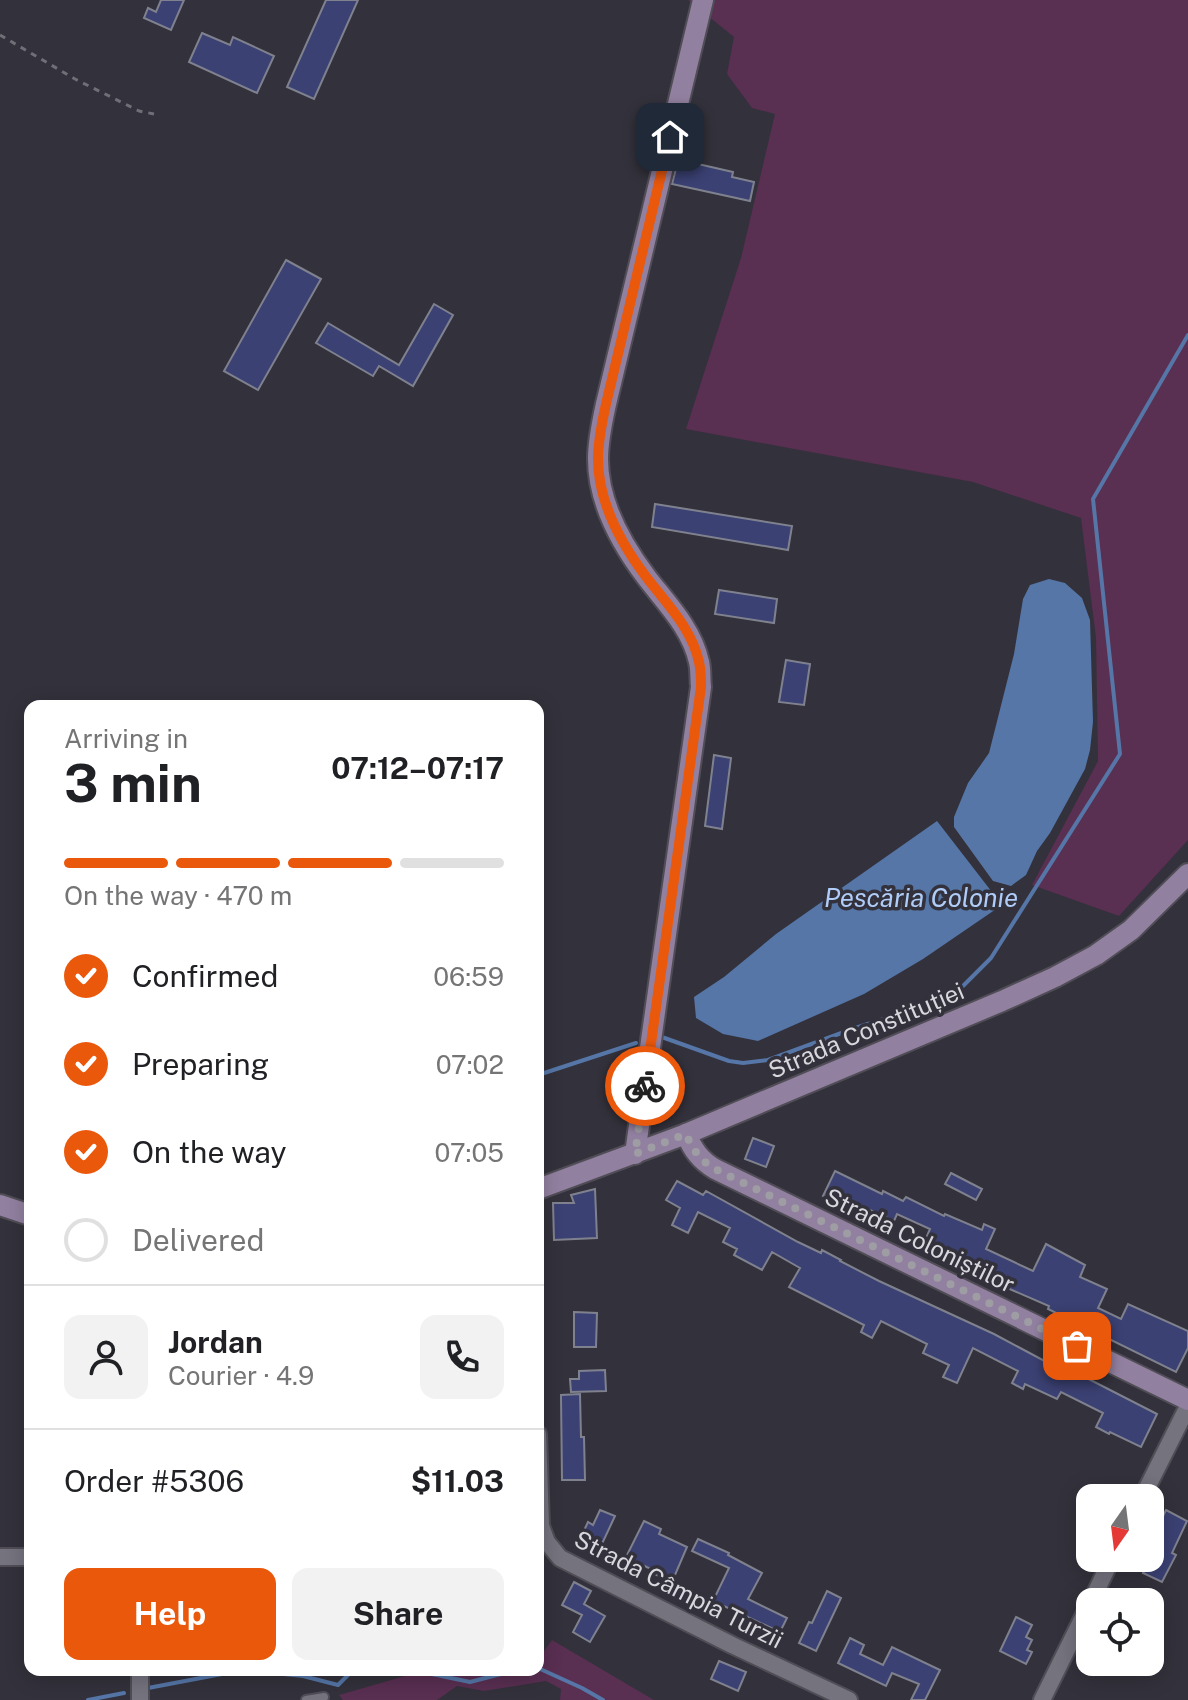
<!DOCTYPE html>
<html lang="en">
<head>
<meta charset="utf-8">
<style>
  :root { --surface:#fff; --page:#f2f2f2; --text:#202124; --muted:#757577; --line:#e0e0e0; --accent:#ea580c }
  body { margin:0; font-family:"Public Sans",sans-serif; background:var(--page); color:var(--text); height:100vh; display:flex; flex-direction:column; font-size:30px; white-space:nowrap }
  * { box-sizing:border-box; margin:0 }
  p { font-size:26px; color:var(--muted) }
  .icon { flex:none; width:44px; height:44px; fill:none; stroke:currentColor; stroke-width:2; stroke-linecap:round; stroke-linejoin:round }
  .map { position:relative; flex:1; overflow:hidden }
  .panel { position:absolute; left:24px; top:700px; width:520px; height:976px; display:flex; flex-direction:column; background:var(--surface); border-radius:16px; box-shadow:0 4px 20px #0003 }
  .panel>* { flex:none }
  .needle { width:52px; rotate:194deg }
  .controls { position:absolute; left:1076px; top:1484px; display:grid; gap:16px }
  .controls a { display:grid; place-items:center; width:88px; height:88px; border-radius:16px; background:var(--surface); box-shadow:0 4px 20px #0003; font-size:40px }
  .pin { position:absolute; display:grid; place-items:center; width:68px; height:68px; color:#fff; margin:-34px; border-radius:16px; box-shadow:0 4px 12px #0006 }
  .courier { position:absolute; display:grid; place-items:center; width:80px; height:80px; margin:-40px; border:6px solid #ea580c; border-radius:50%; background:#fff; color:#222; box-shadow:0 2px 10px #0007 }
  .overview em { font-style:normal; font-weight:700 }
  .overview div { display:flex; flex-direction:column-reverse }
  .overview { display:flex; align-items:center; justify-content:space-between; height:136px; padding:0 40px }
  h1 { font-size:52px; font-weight:700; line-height:60px }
  .bar { display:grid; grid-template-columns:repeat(4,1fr); gap:12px 8px; align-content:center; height:96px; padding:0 40px }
  .bar i { height:10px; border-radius:6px; background:var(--line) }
  .bar .selected { background:var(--accent) }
  .bar p { grid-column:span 4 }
  .line { display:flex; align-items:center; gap:20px; padding:0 40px; border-top:2px solid var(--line) }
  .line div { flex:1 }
  .round { display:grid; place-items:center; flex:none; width:84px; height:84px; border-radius:16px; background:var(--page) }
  ol { padding:0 40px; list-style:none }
  li { display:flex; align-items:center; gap:24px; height:88px }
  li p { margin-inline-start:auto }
  li .icon { padding:8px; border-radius:50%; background:var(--accent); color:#fff; stroke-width:4 }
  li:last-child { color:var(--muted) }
  li i { width:44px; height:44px; border:4px solid var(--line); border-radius:50% }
  .primary-button { display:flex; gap:16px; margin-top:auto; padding:16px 40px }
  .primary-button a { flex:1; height:92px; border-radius:16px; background:var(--accent); color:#fff; font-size:32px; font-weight:700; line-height:92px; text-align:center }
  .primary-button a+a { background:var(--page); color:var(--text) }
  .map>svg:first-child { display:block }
  .green { fill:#592f52 }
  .water { fill:#5576a7 }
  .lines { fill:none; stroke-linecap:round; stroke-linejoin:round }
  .stream { stroke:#5576a7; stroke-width:4 }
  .building { fill:#3b4173; stroke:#7f828e; stroke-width:2 }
  .lane-casing { stroke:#504d56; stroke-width:12 }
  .street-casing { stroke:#504d56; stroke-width:20 }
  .secondary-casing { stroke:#504d56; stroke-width:24 }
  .path { stroke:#706e77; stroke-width:3; stroke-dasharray:6 6; stroke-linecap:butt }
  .lane { stroke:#75737e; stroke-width:8 }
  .street { stroke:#75737e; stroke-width:16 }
  .secondary { stroke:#9280a0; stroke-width:20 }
  .done { stroke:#9e9da4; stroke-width:8; stroke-dasharray:0 14.4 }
  .route { stroke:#ea580c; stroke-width:10 }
  .labels { text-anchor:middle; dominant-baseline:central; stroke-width:7; stroke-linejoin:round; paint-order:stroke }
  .street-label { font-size:24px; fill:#d8d7dd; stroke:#33313b }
  .water-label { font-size:26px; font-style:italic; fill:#afcdf8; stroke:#33313b }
</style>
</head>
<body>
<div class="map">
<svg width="1188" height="1700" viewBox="0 0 1188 1700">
  <rect width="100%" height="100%" fill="#33313b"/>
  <g class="green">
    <path d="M688,0H1188V840L1119,916L1032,885L1098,761L1096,638L1081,518L973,482L686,429L741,258L775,114L752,108L727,74L734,37Z"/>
    <path d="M552,1640L654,1700H560L561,1689L546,1681L484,1691L457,1686L437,1700H343L339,1695L426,1670H538V1659Z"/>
  </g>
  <g class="water">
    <path d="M1049,579L1065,583L1082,598L1090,620L1093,722L1090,750L1085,769L1050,833L1037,851L1026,875L1011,886L993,881L954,827V817L968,783L989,753L1014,654L1023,599L1030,585Z"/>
    <path d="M937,821L1002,905L923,959L864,994L758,1041L723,1034L696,1018L694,997L724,977L776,934Z"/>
  </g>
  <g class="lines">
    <g class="stream">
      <path d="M659,1036L729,1061L743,1063L768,1060L855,1028L909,1011L963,986L991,958L1120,754L1093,499L1188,335"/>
      <path d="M538,1075L636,1043"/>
      <path d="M538,1668L582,1688L603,1700"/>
      <path d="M413,1670L470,1682L516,1670"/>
      <path d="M148,1688L243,1670L303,1676L338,1685L353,1670"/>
      <path d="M88,1700L124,1693"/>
    </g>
  </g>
  <g class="building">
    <path d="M161,0H184L171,30L144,18L148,8L156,12Z"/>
    <path d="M326,0H358L314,99L287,87Z"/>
    <path d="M202,33L230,45L233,37L274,56L257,93L189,62Z"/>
    <path d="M685,161L733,172L732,177L754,182L750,201L672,184L677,165L684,167Z"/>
    <path d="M286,260L321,279L258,390L224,371Z"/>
    <path d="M434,304L453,315L413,386L379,366L373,376L316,343L328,323L399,365Z"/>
    <path d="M655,504L792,526L788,550L652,527Z"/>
    <path d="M719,590L777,599L774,623L715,614Z"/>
    <path d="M786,660L810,664L804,705L779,702Z"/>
    <path d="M714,755L731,758L722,829L705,826Z"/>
    <path d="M753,1138L774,1146L766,1167L745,1159Z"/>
    <path d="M835,1171L882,1194L883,1191L903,1201L906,1197L944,1216L945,1214L982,1230L984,1224L995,1229L986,1249L1033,1271L1046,1244L1085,1265L1080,1277L1107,1289L1098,1308L1121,1319L1128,1304L1188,1331V1348L1176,1372L1048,1309L1049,1306L984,1278L985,1277L946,1259V1261L921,1250L930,1229L897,1214L894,1221L857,1204L854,1210L823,1196Z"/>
    <path d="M951,1173L982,1189L976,1200L945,1184Z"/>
    <path d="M677,1181L703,1195L706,1191L798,1242L821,1253L822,1250L841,1260L840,1261L879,1281L994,1334L1052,1365L1053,1362L1071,1370L1157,1414L1141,1447L1110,1432L1109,1434L1096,1427L1103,1413L1061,1392L1057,1399L1025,1384L1023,1389L1012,1383L1018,1371L973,1348L957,1383L943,1377L949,1365L923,1353L927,1344L881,1321L872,1338L861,1332L864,1325L789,1287L800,1268L772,1252L762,1270L734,1255L737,1249L723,1242L730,1228L698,1212L688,1233L672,1225L680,1208L666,1200Z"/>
    <path d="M595,1189L597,1238L554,1240L553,1203H574L571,1195Z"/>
    <path d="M574,1312L597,1313L596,1347H574Z"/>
    <path d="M605,1370L606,1391L571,1392L570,1379H579V1371Z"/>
    <path d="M580,1394L581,1437H584L585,1480H562L561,1395Z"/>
    <path d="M600,1510L615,1516L601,1546L581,1537L588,1522L593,1525Z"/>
    <path d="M1166,1510L1187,1521L1172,1553L1176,1555L1162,1582L1143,1573L1161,1538L1154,1535Z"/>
    <path d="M644,1521L661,1529L659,1534L687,1547L672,1582L652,1573L653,1570L626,1557Z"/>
    <path d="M698,1539L729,1553L728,1555L762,1573L748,1599L787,1618L780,1632L713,1601L729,1568L692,1551Z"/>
    <path d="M574,1582L591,1591L584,1604L605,1616L590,1642L573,1632L582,1615L562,1605Z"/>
    <path d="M827,1591L841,1598L816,1651L799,1643L809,1622L812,1623Z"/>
    <path d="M1016,1617L1032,1625L1026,1637L1032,1640L1027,1650L1032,1652L1026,1664L1000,1651Z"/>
    <path d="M850,1638L864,1645L860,1654L883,1665L892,1647L940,1670L925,1700H911L919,1684L892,1673L886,1686L838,1663Z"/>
    <path d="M719,1661L746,1672L738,1691L711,1679Z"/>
  </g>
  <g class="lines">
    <defs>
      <path id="lane" d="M306,1700L324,1697"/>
      <g id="street">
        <path d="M538,1434L541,1526L547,1542L560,1558L732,1645L849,1700"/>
        <path d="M1142,1498L1188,1406"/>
        <path d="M0,1557H30"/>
        <path d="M1091,1602L1112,1558"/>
        <path d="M140,1670V1700"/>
        <path d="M1042,1700L1090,1603"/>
      </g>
      <g id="secondary">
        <path d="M686,1134C693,1150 700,1160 715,1169L1188,1400"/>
        <path d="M635,1154L701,687C700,679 701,670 699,662C692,629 667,604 647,578C622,545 598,503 598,459C598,441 602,422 606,404L703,0"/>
        <path d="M538,1189L686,1134L1002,1001L1055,977L1096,955L1131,930L1188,874"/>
        <path d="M0,1205L30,1215"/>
      </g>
    </defs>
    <use href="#lane" class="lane-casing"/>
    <use href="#street" class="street-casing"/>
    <use href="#secondary" class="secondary-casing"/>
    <path class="path" d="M0,35L75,79L139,111L154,114"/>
    <use href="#lane" class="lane"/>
    <use href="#street" class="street"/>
    <use href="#secondary" class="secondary"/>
  </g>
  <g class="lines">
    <path class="done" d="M645,1086L635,1154L686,1134C693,1150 700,1160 715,1169L1077,1346"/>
    <path class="route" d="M645,1086L701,687C701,679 701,670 699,662C692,629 667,604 647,578C622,545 598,503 598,459C598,441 602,422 606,404L670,137"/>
  </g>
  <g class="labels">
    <g class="street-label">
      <text transform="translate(866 1030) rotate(-23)">Strada Constituției</text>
      <text transform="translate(920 1240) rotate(26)">Strada Coloniștilor</text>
      <text transform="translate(679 1589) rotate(27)">Strada Câmpia Turzii</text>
    </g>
    <g class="water-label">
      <text x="921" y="897">Pescăria Colonie</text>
    </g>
  </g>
</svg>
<div class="controls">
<a><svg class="needle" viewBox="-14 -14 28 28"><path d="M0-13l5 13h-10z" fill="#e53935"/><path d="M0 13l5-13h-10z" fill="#757577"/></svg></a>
<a><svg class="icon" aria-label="locate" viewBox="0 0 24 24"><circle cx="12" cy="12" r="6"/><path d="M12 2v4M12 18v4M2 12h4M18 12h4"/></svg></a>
</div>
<div class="pin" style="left:1077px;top:1346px;background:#ea580c"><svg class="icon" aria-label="bag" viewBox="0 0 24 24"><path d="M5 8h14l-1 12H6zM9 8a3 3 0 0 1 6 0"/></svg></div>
<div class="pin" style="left:670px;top:137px;background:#1f2937"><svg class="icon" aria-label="home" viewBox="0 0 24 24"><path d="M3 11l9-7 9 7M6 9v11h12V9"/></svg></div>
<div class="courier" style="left:645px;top:1086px"><svg class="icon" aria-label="bike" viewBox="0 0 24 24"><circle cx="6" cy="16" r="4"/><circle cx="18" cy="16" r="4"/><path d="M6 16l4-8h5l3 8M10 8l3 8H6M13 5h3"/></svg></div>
<section class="panel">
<div class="overview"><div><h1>3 min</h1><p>Arriving in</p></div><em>07:12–07:17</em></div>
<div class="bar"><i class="selected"></i><i class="selected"></i><i class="selected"></i><i></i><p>On the way · 470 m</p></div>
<ol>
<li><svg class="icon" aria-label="check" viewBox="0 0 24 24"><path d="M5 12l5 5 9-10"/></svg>Confirmed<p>06:59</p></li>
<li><svg class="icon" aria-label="check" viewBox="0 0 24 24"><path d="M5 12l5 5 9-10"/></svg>Preparing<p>07:02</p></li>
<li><svg class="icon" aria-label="check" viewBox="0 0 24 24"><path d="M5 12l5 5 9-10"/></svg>On the way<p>07:05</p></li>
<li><i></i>Delivered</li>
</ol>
<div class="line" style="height:144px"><a class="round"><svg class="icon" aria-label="person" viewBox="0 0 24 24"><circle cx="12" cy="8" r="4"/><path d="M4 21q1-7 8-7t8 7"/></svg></a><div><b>Jordan</b><p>Courier · 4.9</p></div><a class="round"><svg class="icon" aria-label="phone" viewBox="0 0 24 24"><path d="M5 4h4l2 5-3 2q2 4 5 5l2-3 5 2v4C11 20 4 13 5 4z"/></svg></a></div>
<div class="line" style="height:104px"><div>Order #5306</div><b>$11.03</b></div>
<div class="primary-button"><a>Help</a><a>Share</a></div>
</section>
</div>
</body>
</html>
